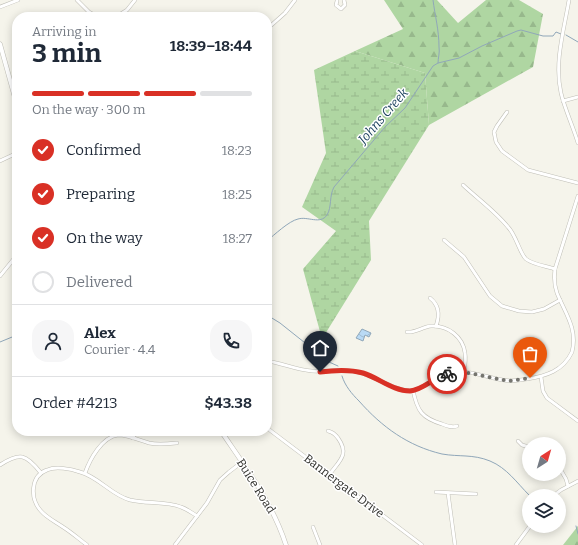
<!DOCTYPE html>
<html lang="en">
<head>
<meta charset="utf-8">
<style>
  :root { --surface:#fff; --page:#f6f6f7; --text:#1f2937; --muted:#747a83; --line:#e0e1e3; --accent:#d93025 }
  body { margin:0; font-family:Bitter,serif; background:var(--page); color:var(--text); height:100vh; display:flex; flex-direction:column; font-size:15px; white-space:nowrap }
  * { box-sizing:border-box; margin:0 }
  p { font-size:13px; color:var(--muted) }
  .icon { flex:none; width:22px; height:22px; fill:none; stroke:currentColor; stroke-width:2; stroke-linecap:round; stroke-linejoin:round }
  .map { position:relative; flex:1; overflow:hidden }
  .sheet { position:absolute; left:12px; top:12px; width:260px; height:424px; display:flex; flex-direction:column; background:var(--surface); border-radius:16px; box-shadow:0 2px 10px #0003 }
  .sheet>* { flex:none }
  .needle { width:26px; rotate:37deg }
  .fabs { position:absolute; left:522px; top:437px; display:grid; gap:8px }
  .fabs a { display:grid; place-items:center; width:44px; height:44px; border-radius:50%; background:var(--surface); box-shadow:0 2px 10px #0003; font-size:20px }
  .pin { position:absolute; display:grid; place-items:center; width:34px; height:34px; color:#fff; margin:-41px -17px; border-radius:50% 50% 50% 0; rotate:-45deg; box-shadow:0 0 4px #0007 }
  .pin .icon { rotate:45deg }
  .courier { position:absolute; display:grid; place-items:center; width:40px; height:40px; margin:-20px; border:3px solid #d93025; border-radius:50%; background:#fff; color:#222; box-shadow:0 1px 5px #0007 }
  .overview em { font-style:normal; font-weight:700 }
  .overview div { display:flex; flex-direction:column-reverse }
  .overview { display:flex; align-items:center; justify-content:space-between; height:68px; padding:0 20px }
  h1 { font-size:26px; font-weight:700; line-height:30px }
  .bar { display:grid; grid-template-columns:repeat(4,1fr); gap:6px 4px; align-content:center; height:48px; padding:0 20px }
  .bar i { height:5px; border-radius:3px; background:var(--line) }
  .bar .current { background:var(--accent) }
  .bar p { grid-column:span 4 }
  .line { display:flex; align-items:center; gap:10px; padding:0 20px; border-top:1px solid var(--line) }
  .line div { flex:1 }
  .round { display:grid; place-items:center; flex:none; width:42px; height:42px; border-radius:16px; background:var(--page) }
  ol { padding:0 20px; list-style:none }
  li { display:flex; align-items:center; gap:12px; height:44px }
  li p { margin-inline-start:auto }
  li .icon { padding:4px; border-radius:50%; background:var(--accent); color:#fff; stroke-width:4 }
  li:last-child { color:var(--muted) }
  li i { width:22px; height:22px; border:2px solid var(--line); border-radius:50% }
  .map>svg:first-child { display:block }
  .forest { fill:url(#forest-firs) }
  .wetland { fill:url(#wetland-marsh) }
  .water { fill:url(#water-waves); stroke:#90a7b9 }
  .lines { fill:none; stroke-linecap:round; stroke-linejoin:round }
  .stream { stroke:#90a7b9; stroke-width:1 }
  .minor-casing { stroke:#bfbeb6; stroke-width:4 }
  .tertiary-casing { stroke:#bfbeb6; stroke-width:5 }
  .minor { stroke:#fff; stroke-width:3 }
  .tertiary { stroke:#fff; stroke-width:4 }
  .done { stroke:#75756f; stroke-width:4; stroke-dasharray:0 7.2 }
  .route { stroke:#d93025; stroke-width:5 }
  .labels { text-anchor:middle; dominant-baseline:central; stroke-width:3; stroke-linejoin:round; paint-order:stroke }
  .street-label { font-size:12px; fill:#30302c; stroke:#fff }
  .water-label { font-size:13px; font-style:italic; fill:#1d425e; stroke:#fff }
</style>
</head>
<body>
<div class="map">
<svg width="578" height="545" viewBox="0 0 578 545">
  <defs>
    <pattern id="forest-firs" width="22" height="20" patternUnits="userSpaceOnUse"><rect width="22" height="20" fill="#afd6a2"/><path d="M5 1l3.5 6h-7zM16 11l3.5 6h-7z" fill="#97b88c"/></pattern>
    <pattern id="wetland-marsh" width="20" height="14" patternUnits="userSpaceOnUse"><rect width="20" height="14" fill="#afd6a2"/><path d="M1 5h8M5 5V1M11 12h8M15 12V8" fill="none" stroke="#97b88c"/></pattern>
    <pattern id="water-waves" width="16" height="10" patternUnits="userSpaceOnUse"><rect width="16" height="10" fill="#b9daf5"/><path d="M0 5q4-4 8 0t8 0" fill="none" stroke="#9fbbd2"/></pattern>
  </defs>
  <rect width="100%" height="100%" fill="#f5f4eb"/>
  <g class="forest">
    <path d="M384,0H437L458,23L486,0H519L543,14L533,67L429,125L425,73L355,51L403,29Z"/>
    <path d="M578,526V545H563Z"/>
  </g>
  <path class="wetland" d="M355,51L425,73L429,125L369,221L371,260L322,339L303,269L336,231L302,207L326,153L314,70Z"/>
  <path class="water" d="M362,329L371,333L369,337L365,335L363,341L356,338Z"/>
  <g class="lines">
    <g class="stream">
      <path d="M433,0C435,16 439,30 439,47C440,52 438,58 438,63"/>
      <path d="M566,35L578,42"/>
      <path d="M267,241C274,235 289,221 298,219C308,216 320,225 327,215C332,207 329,196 334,187L385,127L405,108L433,66L438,63L459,58L482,46L517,31L521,30L543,36H553L556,32L561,34"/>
      <path d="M267,315L280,323L329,362L338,366"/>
      <path d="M0,342L17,335"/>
      <path d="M342,376C345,386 352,394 359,401C382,427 408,446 442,454C459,457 473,454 490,461C507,468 517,483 529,495"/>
      <path d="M576,526L578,534"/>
    </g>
    <defs>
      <g id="minor">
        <path d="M77,0L89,12L98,17"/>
        <path d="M569,0C564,30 554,62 561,93C565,110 573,126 578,143"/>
        <path d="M337,1L336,5L341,9L345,5L344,0"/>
        <path d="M0,7L18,0"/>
        <path d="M116,17L127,10L135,0"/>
        <path d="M267,29L285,13L295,0"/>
        <path d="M563,101L578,97"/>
        <path d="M507,112L497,126L494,132L496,142L502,151L528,170L578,183"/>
        <path d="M0,161L17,153"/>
        <path d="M463,185C478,199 495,211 508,227C516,235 520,254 526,259C534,265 546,266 555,269"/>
        <path d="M444,240L464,257L490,296L502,306L519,311L532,312L544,309L560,300"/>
        <path d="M0,276L17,255"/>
        <path d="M430,298C439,305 440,315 436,326"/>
        <path d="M407,332C416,333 422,327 431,326C448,325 463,337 465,353C466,359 465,366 464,372"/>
        <path d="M267,361C282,363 296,370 312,371C327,372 342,368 357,372C374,375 388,388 405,390C422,393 435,375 452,372C469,370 486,377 503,380C511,382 519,380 527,379C546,376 563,371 572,352C578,329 565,313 557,293C554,285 554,277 555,269L578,196"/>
        <path d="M541,377L543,391L547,398L578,421"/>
        <path d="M413,390C417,411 422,418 442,424C447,426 452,428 457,426"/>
        <path d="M267,428L422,545"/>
        <path d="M328,431C333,432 335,434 338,438C350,455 339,461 329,475"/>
        <path d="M133,438L136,431"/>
        <path d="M518,441L522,445L529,447"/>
        <path d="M0,465C20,452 26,454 41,473"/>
        <path d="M559,467L566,479L568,486"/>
        <path d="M85,473C90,459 102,437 118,435C128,435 139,440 149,443C158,445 167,444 177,443"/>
        <path d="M436,492L476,494"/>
        <path d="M448,493L455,545"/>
        <path d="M553,496L561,490L578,481"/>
        <path d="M313,527L320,545"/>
        <path d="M87,545C79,539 71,532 63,527C56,522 47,518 41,511C30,499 30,476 47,470C56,466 71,469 80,472C99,477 111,495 130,500C147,504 165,501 181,507C187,509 192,513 197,516"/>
        <path d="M175,545L207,503L220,480L229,472L242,462"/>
        <path d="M516,545L530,526"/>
      </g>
      <g id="tertiary">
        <path d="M0,44L17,105"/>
        <path d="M221,431C246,468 272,502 286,545"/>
      </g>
    </defs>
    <use href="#minor" class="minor-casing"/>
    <use href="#tertiary" class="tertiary-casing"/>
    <use href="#minor" class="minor"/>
    <use href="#tertiary" class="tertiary"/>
  </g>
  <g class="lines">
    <path class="done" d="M447,374L464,372L508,381L530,378"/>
    <path class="route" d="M320,372C335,370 349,369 363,373C379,378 393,391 410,391C423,390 434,377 447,374"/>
  </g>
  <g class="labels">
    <g class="street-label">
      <text transform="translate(256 486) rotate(58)">Buice Road</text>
      <text transform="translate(344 486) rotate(37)">Bannergate Drive</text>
    </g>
    <g class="water-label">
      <text transform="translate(383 116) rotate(-49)">Johns Creek</text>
    </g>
  </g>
</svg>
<div class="fabs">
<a><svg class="needle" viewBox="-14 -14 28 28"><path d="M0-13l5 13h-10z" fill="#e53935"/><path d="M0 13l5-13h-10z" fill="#747a83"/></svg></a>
<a><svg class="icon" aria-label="layers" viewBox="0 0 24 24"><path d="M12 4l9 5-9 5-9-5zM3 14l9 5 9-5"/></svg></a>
</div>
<div class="pin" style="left:530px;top:378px;background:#ea580c"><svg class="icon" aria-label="bag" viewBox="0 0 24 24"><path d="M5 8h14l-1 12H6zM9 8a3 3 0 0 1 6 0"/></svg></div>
<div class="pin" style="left:320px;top:372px;background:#1f2937"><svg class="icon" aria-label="home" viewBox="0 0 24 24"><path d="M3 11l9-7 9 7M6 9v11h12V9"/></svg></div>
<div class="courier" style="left:447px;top:374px"><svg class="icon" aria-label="bike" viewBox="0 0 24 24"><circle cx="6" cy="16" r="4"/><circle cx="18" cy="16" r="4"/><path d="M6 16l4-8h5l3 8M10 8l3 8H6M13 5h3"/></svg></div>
<section class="sheet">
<div class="overview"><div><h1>3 min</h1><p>Arriving in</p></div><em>18:39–18:44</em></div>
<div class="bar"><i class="current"></i><i class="current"></i><i class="current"></i><i></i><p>On the way · 300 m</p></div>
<ol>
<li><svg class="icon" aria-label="check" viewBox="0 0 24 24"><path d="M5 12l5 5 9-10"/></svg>Confirmed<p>18:23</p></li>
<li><svg class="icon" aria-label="check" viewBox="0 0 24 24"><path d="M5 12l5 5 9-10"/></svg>Preparing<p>18:25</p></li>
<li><svg class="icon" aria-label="check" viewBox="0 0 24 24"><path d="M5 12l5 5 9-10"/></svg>On the way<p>18:27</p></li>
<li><i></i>Delivered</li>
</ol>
<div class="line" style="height:72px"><a class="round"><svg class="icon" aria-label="person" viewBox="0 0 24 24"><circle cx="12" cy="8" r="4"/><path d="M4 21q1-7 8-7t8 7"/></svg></a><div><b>Alex</b><p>Courier · 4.4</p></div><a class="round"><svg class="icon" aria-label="phone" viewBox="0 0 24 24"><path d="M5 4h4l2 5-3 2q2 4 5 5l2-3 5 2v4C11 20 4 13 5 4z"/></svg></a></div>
<div class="line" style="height:52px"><div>Order #4213</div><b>$43.38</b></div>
</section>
</div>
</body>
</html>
